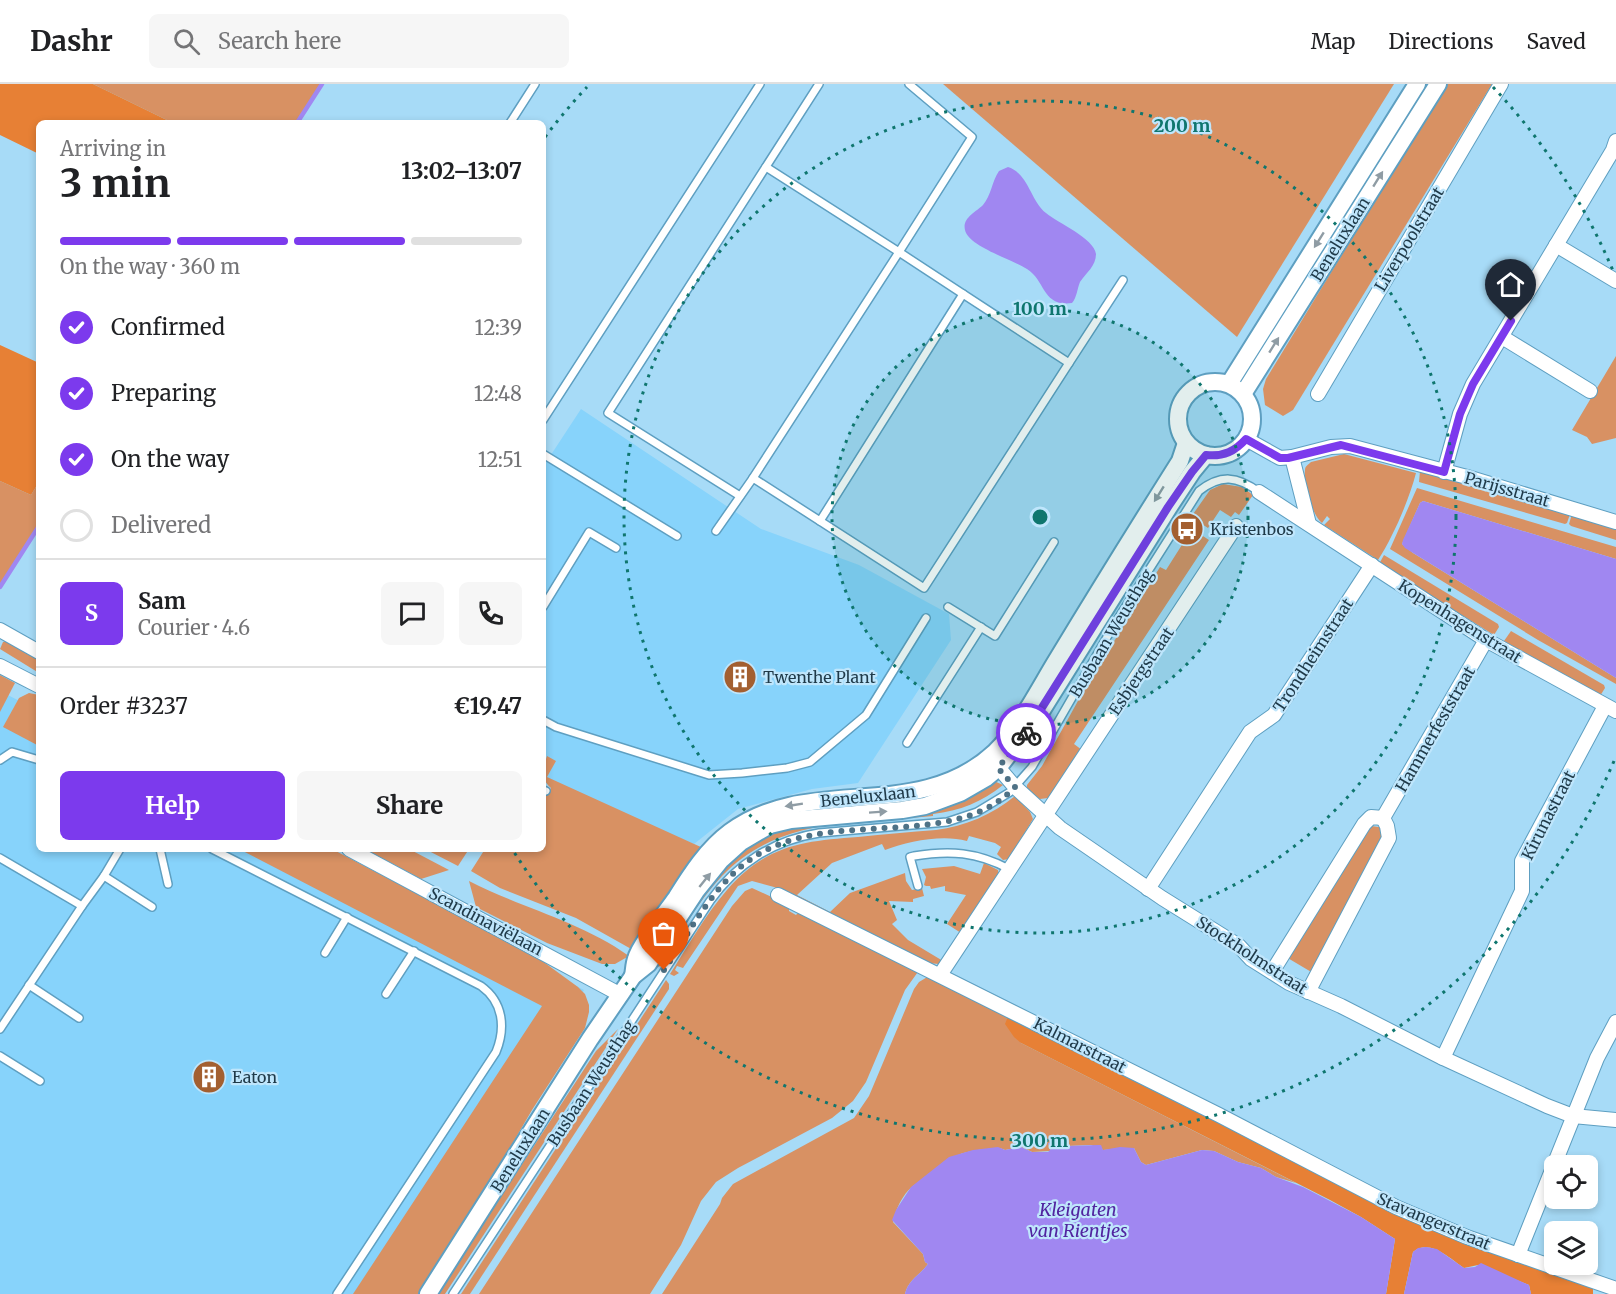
<!DOCTYPE html>
<html lang="en">
<head>
<meta charset="utf-8">
<style>
  :root { --surface:#fff; --page:#f6f6f6; --text:#202124; --muted:#757577; --line:#e0e0e0; --accent:#7c3aed }
  body { margin:0; font-family:Merriweather,serif; background:var(--page); color:var(--text); height:100vh; display:flex; flex-direction:column; font-size:22px; white-space:nowrap }
  * { box-sizing:border-box; margin:0 }
  p { font-size:20px; color:var(--muted) }
  .icon { flex:none; width:33px; height:33px; fill:none; stroke:currentColor; stroke-width:2; stroke-linecap:round; stroke-linejoin:round }
  .map { position:relative; flex:1; overflow:hidden }
  .drawer { position:absolute; left:36px; top:36px; width:510px; height:732px; display:flex; flex-direction:column; background:var(--surface); border-radius:9px; box-shadow:0 3px 9px #0003 }
  .drawer>* { flex:none }
  .tools { position:absolute; left:1544px; top:1071px; display:grid; gap:12px }
  .tools a { display:grid; place-items:center; width:54px; height:54px; border-radius:9px; background:var(--surface); box-shadow:0 3px 9px #0003; font-size:30px }
  .pin { position:absolute; display:grid; place-items:center; width:51px; height:51px; color:#fff; margin:-62px -26px; border-radius:50% 50% 50% 0; rotate:-45deg; box-shadow:0 0 6px #0007 }
  .pin .icon { rotate:45deg }
  .courier { position:absolute; display:grid; place-items:center; width:60px; height:60px; margin:-30px; border:4px solid #7c3aed; border-radius:50%; background:#fff; color:#222; box-shadow:0 2px 8px #0007 }
  .headline em { font-style:normal; font-weight:700 }
  .headline div { display:flex; flex-direction:column-reverse }
  .headline { display:flex; align-items:center; justify-content:space-between; height:102px; padding:0 24px }
  h1 { font-size:39px; font-weight:700; line-height:45px }
  .bar { display:grid; grid-template-columns:repeat(4,1fr); gap:9px 6px; align-content:center; height:72px; padding:0 24px }
  .bar i { height:8px; border-radius:4px; background:var(--line) }
  .bar .active { background:var(--accent) }
  .bar p { grid-column:span 4 }
  .line { display:flex; align-items:center; gap:15px; padding:0 24px; border-top:2px solid var(--line) }
  .line div { flex:1 }
  .round { display:grid; place-items:center; flex:none; width:63px; height:63px; border-radius:9px; background:var(--page) }
  ol { padding:0 24px; list-style:none }
  li { display:flex; align-items:center; gap:18px; height:66px }
  li p { margin-inline-start:auto }
  li .icon { padding:6px; border-radius:50%; background:var(--accent); color:#fff; stroke-width:4 }
  li:last-child { color:var(--muted) }
  li i { width:33px; height:33px; border:3px solid var(--line); border-radius:50% }
  .action { display:flex; gap:12px; margin-top:auto; padding:12px 24px }
  .action a { flex:1; height:69px; border-radius:9px; background:var(--accent); color:#fff; font-size:24px; font-weight:700; line-height:69px; text-align:center }
  .action a+a { background:var(--page); color:var(--text) }
  header { display:flex; align-items:center; gap:36px; box-sizing:border-box; height:84px; padding:0 30px; background:var(--surface); border-bottom:2px solid var(--line) }
  header strong { font-size:28px }
  nav { display:flex; gap:33px; margin-inline-start:auto; font-size:21px }
  .search { width:420px; height:54px; background:var(--page); display:flex; align-items:center; gap:15px; box-sizing:border-box; padding:0 21px; border-radius:9px; color:var(--muted); font-size:22px }
  .map>svg:first-child { display:block }
  .built { fill:#87d3fb }
  .green { fill:#d89163 }
  .forest { fill:#e78035 }
  .water { fill:#a087f1 }
  .lines { fill:none; stroke-linecap:round; stroke-linejoin:round }
  .stream { stroke:#a087f1; stroke-width:4.5 }
  .service-casing { stroke:#5e9fc1; stroke-width:10 }
  .minor-casing { stroke:#5e9fc1; stroke-width:16 }
  .tertiary-casing { stroke:#5e9fc1; stroke-width:20 }
  .service { stroke:#fff; stroke-width:7 }
  .minor { stroke:#fff; stroke-width:14 }
  .tertiary { stroke:#fff; stroke-width:16 }
  .oneway { fill:#8f9ca4 }
  .done { stroke:#4f7286; stroke-width:6; stroke-dasharray:0 10.8 }
  .route { stroke:#7c3aed; stroke-width:8 }
  .ring { fill:none; stroke:#0f766e; stroke-width:3; stroke-dasharray:3 6 }
  .labels { text-anchor:middle; dominant-baseline:central; stroke-width:4.5; stroke-linejoin:round; paint-order:stroke }
  .street-label { font-size:16px; fill:#1f3a49; stroke:#bfe6fc }
  .poi-label { font-size:16px; fill:#1f3a49; stroke:#bfe6fc; text-anchor:start }
  .water-label { font-size:18px; font-style:italic; fill:#5124a0; stroke:#bfe6fc }
  .centre { fill:#0f766e; stroke:#bfe6fc; stroke-width:3 }
  .ring-label { font-size:18px; text-anchor:middle; font-weight:bold; fill:#0f766e; stroke:#bfe6fc; stroke-width:4.5; stroke-linejoin:round; paint-order:stroke }
</style>
</head>
<body>
<header>
<strong>Dashr</strong>
<div class="search"><svg class="icon" aria-label="search" viewBox="0 0 24 24"><circle cx="10" cy="10" r="6"/><path d="M15 15l6 6"/></svg>Search here</div>
<nav><a>Map</a><a>Directions</a><a>Saved</a></nav>
</header>
<div class="map">
<svg width="1616" height="1210" viewBox="0 0 1616 1210">
  <rect width="100%" height="100%" fill="#a7dbf7"/>
  <g class="built">
    <path d="M581,325L761,445L859,481L949,530L951,556L858,699L812,705L738,725L694,760L543,698V383Z"/>
    <path d="M0,607L39,627V765H309L584,906L392,1210H0Z"/>
  </g>
  <g class="green">
    <path d="M93,0H322L297,39H173Z"/>
    <path d="M943,0H1394L1237,253Z"/>
    <path d="M1446,0H1492L1293,326L1283,332L1265,321L1263,305L1266,295Z"/>
    <path d="M1616,272V354L1592,360L1587,353L1572,346Z"/>
    <path d="M1344,370L1416,389C1409,416 1393,453 1378,476L1324,441L1330,435L1327,432L1322,439C1312,431 1303,399 1305,386C1305,382 1308,381 1311,378Z"/>
    <path d="M1420,387L1570,430L1567,439L1565,440L1419,398Z"/>
    <path d="M0,397L31,411L39,398V442L0,503Z"/>
    <path d="M1223,400L1242,403L1253,411L1239,431L1235,428L1231,433L1220,426L1208,444L1191,433L1210,406Z"/>
    <path d="M1417,404L1616,463V475L1423,417L1420,419L1402,460L1413,469L1616,594V600L1538,556L1390,465Z"/>
    <path d="M1572,430L1616,444V456L1571,442L1569,440Z"/>
    <path d="M1192,445L1209,456L1074,660L1082,666L1053,708L1048,714L1040,715L1027,707V701L1042,682L1084,606L1160,483L1166,486Z"/>
    <path d="M1384,471L1498,540L1499,543L1494,551L1379,480Z"/>
    <path d="M1511,547L1604,601L1605,604L1600,612L1504,557Z"/>
    <path d="M6,557L39,573V589L0,565L3,558Z"/>
    <path d="M0,591L15,599L0,628Z"/>
    <path d="M29,609L39,611V662L3,643L19,614Z"/>
    <path d="M547,672L556,677L547,693L703,764L633,866L576,834L500,804L471,787L485,765H543V711L546,712L551,704C540,695 543,684 547,672Z"/>
    <path d="M994,697L1003,701C982,718 960,727 933,730V732C858,739 778,733 722,792C697,818 679,853 659,883L653,879L706,798L765,748L880,730Z"/>
    <path d="M1015,712L1030,728L1033,735L1009,775L1003,776L997,770L1001,763L995,759L969,752L967,757C943,750 908,757 885,766L882,760L832,779L797,811L830,828L850,809L905,789L906,797L912,806L922,804L924,812L913,815V818L889,817L897,836L892,840L908,856L943,877L939,880L927,879L774,803L752,797L738,802L683,884L677,882L675,886L679,889L674,892L670,890C688,862 705,831 727,806C766,761 803,757 858,753C884,750 910,748 936,746C965,742 992,731 1015,712Z"/>
    <path d="M1371,742L1379,743L1384,751L1313,889L1286,873L1364,746Z"/>
    <path d="M239,765H332L534,871L578,903L585,910L589,921V928L585,944L532,1026L482,1112L418,1210H353L542,922Z"/>
    <path d="M365,765H409L449,786L421,795Z"/>
    <path d="M425,765H469L458,782Z"/>
    <path d="M984,779L998,786L999,792L961,849L947,840L966,811L945,807V802L931,805L930,802H926L924,801L926,793L922,785L954,782L980,790Z"/>
    <path d="M469,797C521,824 580,837 629,872L615,880H602L547,859L476,823Z"/>
    <path d="M752,804L789,821V827L796,831L800,827L920,885L905,906L866,998L853,1017L832,1034L738,1084L716,1098L701,1117L681,1161L650,1210H479L732,822L745,807Z"/>
    <path d="M929,892L1009,930L1021,959L1296,1099L1276,1093L1261,1084L1238,1078L1214,1067L1202,1066L1146,1081L1141,1078L1134,1064L1103,1066L1091,1061L1067,1062L1048,1059L1051,1067L1032,1068L1021,1063L1005,1066C999,1063 994,1064 987,1065C961,1067 947,1074 929,1091C924,1095 918,1098 913,1102C902,1111 896,1125 893,1138L923,1170L925,1178L928,1180C920,1191 908,1196 905,1210H662L720,1120L722,1114L733,1100L854,1034L869,1012L914,905L919,898Z"/>
    <path d="M666,896L669,900V905L470,1210H461Z"/>
    <path d="M618,945L445,1210H437L596,967Z"/>
  </g>
  <g class="forest">
    <path d="M0,0H93L173,39H39V70L0,51Z"/>
    <path d="M0,261L39,279V398L31,411L0,397Z"/>
    <path d="M1009,930L1228,1041L1593,1203V1210H1531L1529,1201L1478,1181L1464,1184C1450,1175 1430,1154 1413,1168L1404,1210H1386L1395,1155L1361,1133L1330,1116L1021,959L1014,953L1005,940Z"/>
  </g>
  <g class="water">
    <path d="M1008,83C1029,90 1030,116 1046,129C1058,139 1094,154 1096,170C1096,182 1086,189 1080,198C1077,205 1077,213 1072,219C1042,223 1046,197 1027,185C1013,176 968,162 965,146C962,134 976,128 983,121C991,112 992,97 999,87Z"/>
    <path d="M1423,417L1616,475V594L1405,464L1402,460L1403,456L1420,419Z"/>
    <path d="M1048,1059L1067,1062L1098,1061H1101L1103,1066L1120,1063L1134,1064L1141,1078L1146,1081L1202,1066L1214,1067L1238,1078L1261,1084L1276,1093L1303,1103L1361,1133L1395,1155L1386,1210H905C908,1196 920,1191 928,1180L925,1178L923,1170L892,1136L896,1126L911,1103L949,1073L973,1066L998,1063L1005,1066L1021,1063L1032,1068H1048L1051,1065Z"/>
    <path d="M1426,1163L1437,1165L1464,1184L1475,1183L1481,1179L1529,1201L1531,1210H1404L1413,1168L1418,1164Z"/>
  </g>
  <g class="lines">
    <g class="stream">
      <path d="M297,39L322,0"/>
      <path d="M0,503L39,442"/>
    </g>
    <defs>
      <g id="service">
        <path d="M510,39L535,0"/>
        <path d="M766,83L899,168L972,53L909,0"/>
        <path d="M543,336L760,0"/>
        <path d="M543,370L677,452"/>
        <path d="M753,394L899,168L963,210"/>
        <path d="M740,412L608,329L819,0"/>
        <path d="M820,437L924,504L1069,279"/>
        <path d="M716,447L753,394L820,437L963,210L1069,279L1123,196"/>
        <path d="M543,523L589,448L616,464"/>
        <path d="M948,523L995,552L1054,458"/>
        <path d="M543,636L556,643L709,691L742,689L787,684L810,678L866,631L926,534"/>
        <path d="M907,659L981,543"/>
        <path d="M0,676L12,668L39,676"/>
        <path d="M543,706L546,707"/>
        <path d="M160,765L168,800"/>
        <path d="M212,765L481,902C503,918 506,943 496,968L337,1210"/>
        <path d="M0,774L82,822L0,945"/>
        <path d="M104,792L152,823"/>
        <path d="M918,802L910,773L914,772C950,766 977,768 1009,785"/>
        <path d="M82,822L104,792L120,765"/>
        <path d="M325,869L347,833"/>
        <path d="M29,901L79,934"/>
        <path d="M386,910L414,867"/>
        <path d="M0,972L40,997"/>
        <path d="M453,1210L710,817C736,780 774,756 819,749L947,738L977,728L1010,708L1032,683L1114,541L1199,407C1221,390 1237,392 1259,408"/>
      </g>
      <g id="minor">
        <path d="M1556,161L1616,197"/>
        <path d="M1502,253L1590,307"/>
        <path d="M1318,310L1501,0"/>
        <path d="M1246,355L1280,374L1292,373L1309,440"/>
        <path d="M1292,373L1331,363L1350,362L1467,393L1616,438"/>
        <path d="M1444,388L1460,330L1473,300L1613,66L1616,57"/>
        <path d="M1259,408L1486,556L1616,627"/>
        <path d="M0,546L39,568"/>
        <path d="M0,582L39,602"/>
        <path d="M992,676L1015,703L1060,744L1162,814L1239,862L1251,875L1289,899L1341,922L1443,974L1547,1022L1573,1032L1616,1036"/>
        <path d="M1383,734L1486,556"/>
        <path d="M349,765L621,911"/>
        <path d="M1148,805L1250,648L1274,631L1372,481"/>
        <path d="M778,811L1219,1031L1396,1123L1467,1153L1616,1205"/>
        <path d="M1272,888L1364,740L1371,733L1383,734"/>
        <path d="M940,891L1236,442"/>
        <path d="M1308,908L1389,754L1387,742L1383,734"/>
        <path d="M1443,974L1522,807V777L1605,622"/>
        <path d="M1518,1171L1597,974L1616,938"/>
      </g>
      <g id="tertiary">
        <circle cx="1215" cy="335" r="37"/>
        <path d="M1229,300L1417,0"/>
        <path d="M1243,310L1438,0"/>
        <path d="M633,892C634,887 634,880 636,875C639,862 667,827 676,814C691,790 707,765 730,748C809,689 917,741 995,668C1019,645 1040,603 1058,574C1098,508 1139,442 1180,377L1186,359"/>
        <path d="M428,1210L590,955L633,892L648,880L696,807L721,776L741,758L770,741L791,736L902,726L925,722L960,709L986,694L998,684L1037,634L1169,423L1192,388L1206,371"/>
      </g>
    </defs>
    <use href="#service" class="service-casing"/>
    <use href="#minor" class="minor-casing"/>
    <use href="#tertiary" class="tertiary-casing"/>
    <use href="#service" class="service"/>
    <use href="#minor" class="minor"/>
    <use href="#tertiary" class="tertiary"/>
  </g>
  <defs><path id="oneway-solid" d="M-6-.8H1V-3.2L6.5 0L1 3.2V.8H-6Z" transform="scale(1.5)"/></defs>
  <g class="oneway">
    <use href="#oneway-solid" transform="translate(1378 95) rotate(-58)"/>
    <use href="#oneway-solid" transform="translate(1319 156) rotate(122)"/>
    <use href="#oneway-solid" transform="translate(1274 261) rotate(-58)"/>
    <use href="#oneway-solid" transform="translate(1159 410) rotate(122)"/>
    <use href="#oneway-solid" transform="translate(794 721) rotate(171)"/>
    <use href="#oneway-solid" transform="translate(878 728) rotate(-4)"/>
    <use href="#oneway-solid" transform="translate(705 796) rotate(-51)"/>
  </g>
  <g class="lines">
    <path class="done" d="M664,886C690,848 712,802 751,775C829,721 952,770 1015,703L998,684L1026,649"/>
    <path class="route" d="M1026,649L1168,423L1192,388L1206,371C1224,373 1235,367 1246,355L1280,374H1288L1341,361L1444,388L1460,330L1473,300L1511,237"/>
  </g>
  <circle cx="1040" cy="433" r="208" fill="#0f766e" fill-opacity=".12"/>
  <g class="ring">
    <circle cx="1040" cy="433" r="208"/>
    <circle cx="1040" cy="433" r="416"/>
    <path d="M1614 677A624 624 0 0 1 514 768M545 53A624 624 0 0 1 587 3M1493 3A624 624 0 0 1 1614 189"/>
  </g>
  <defs>
    <symbol id="bus-disc" viewBox="-11 -11 22 22"><circle r="9.5" fill="#a35f30" stroke="#bfe6fc"/><path d="M-5-6H5V4H4V6H2V4H-2V6H-4V4H-5ZM-3.5-4V0h7V-4ZM-3.5 1.2v1.5H-2V1.2ZM2 1.2v1.5H3.5V1.2Z" fill="#fff"/></symbol>
    <symbol id="building-disc" viewBox="-11 -11 22 22"><circle r="9.5" fill="#a35f30" stroke="#bfe6fc"/><path d="M-4-6H4V6H1V3H-1V6H-4ZM-2.5-4.3h1.7v1.8h-1.7ZM.8-4.3h1.7v1.8H.8ZM-2.5-1h1.7V.8h-1.7ZM.8-1h1.7V.8H.8Z" fill="#fff"/></symbol>
  </defs>
  <g fill-rule="evenodd">
    <use href="#bus-disc" x="1168" y="426" width="38" height="38"/>
    <use href="#building-disc" x="721" y="574" width="38" height="38"/>
    <use href="#building-disc" x="190" y="974" width="38" height="38"/>
  </g>
  <g class="labels">
    <g class="street-label">
      <text transform="translate(1340 155) rotate(-58)">Beneluxlaan</text>
      <text transform="translate(1409 155) rotate(-59)">Liverpoolstraat</text>
      <text transform="translate(1507 405) rotate(16)">Parijsstraat</text>
      <text transform="translate(1460 537) rotate(32)">Kopenhagenstraat</text>
      <text transform="translate(1111 549) rotate(-59)">Busbaan Weusthag</text>
      <text transform="translate(1313 571) rotate(-57)">Trondheimstraat</text>
      <text transform="translate(1141 587) rotate(-56)">Esbjergstraat</text>
      <text transform="translate(1435 645) rotate(-60)">Hammerfeststraat</text>
      <text transform="translate(868 712) rotate(-6)">Beneluxlaan</text>
      <text transform="translate(1548 731) rotate(-63)">Kirunastraat</text>
      <text transform="translate(486 837) rotate(28)">Scandinaviëlaan</text>
      <text transform="translate(1252 871) rotate(33)">Stockholmstraat</text>
      <text transform="translate(1080 961) rotate(27)">Kalmarstraat</text>
      <text transform="translate(591 999) rotate(-57)">Busbaan Weusthag</text>
      <text transform="translate(520 1066) rotate(-58)">Beneluxlaan</text>
      <text transform="translate(1434 1137) rotate(23)">Stavangerstraat</text>
    </g>
    <g class="poi-label">
      <text x="1210" y="445">Kristenbos</text>
      <text x="763" y="593">Twenthe Plant</text>
      <text x="232" y="993">Eaton</text>
    </g>
    <g class="water-label">
      <text x="1078" y="1125">Kleigaten<tspan x="1078" dy="21">van Rientjes</tspan></text>
    </g>
  </g>
  <circle cx="1040" cy="433" r="9" class="centre"/>
  <g class="ring-label">
    <text x="1182" y="48">200 m</text>
    <text x="1040" y="231">100 m</text>
    <text x="1040" y="1063">300 m</text>
  </g>
</svg>
<div class="tools">
<a><svg class="icon" aria-label="locate" viewBox="0 0 24 24"><circle cx="12" cy="12" r="6"/><path d="M12 2v4M12 18v4M2 12h4M18 12h4"/></svg></a>
<a><svg class="icon" aria-label="layers" viewBox="0 0 24 24"><path d="M12 4l9 5-9 5-9-5zM3 14l9 5 9-5"/></svg></a>
</div>
<div class="pin" style="left:664px;top:886px;background:#ea580c"><svg class="icon" aria-label="bag" viewBox="0 0 24 24"><path d="M5 8h14l-1 12H6zM9 8a3 3 0 0 1 6 0"/></svg></div>
<div class="pin" style="left:1511px;top:237px;background:#1f2937"><svg class="icon" aria-label="home" viewBox="0 0 24 24"><path d="M3 11l9-7 9 7M6 9v11h12V9"/></svg></div>
<div class="courier" style="left:1026px;top:649px"><svg class="icon" aria-label="bike" viewBox="0 0 24 24"><circle cx="6" cy="16" r="4"/><circle cx="18" cy="16" r="4"/><path d="M6 16l4-8h5l3 8M10 8l3 8H6M13 5h3"/></svg></div>
<section class="drawer">
<div class="headline"><div><h1>3 min</h1><p>Arriving in</p></div><em>13:02–13:07</em></div>
<div class="bar"><i class="active"></i><i class="active"></i><i class="active"></i><i></i><p>On the way · 360 m</p></div>
<ol>
<li><svg class="icon" aria-label="check" viewBox="0 0 24 24"><path d="M5 12l5 5 9-10"/></svg>Confirmed<p>12:39</p></li>
<li><svg class="icon" aria-label="check" viewBox="0 0 24 24"><path d="M5 12l5 5 9-10"/></svg>Preparing<p>12:48</p></li>
<li><svg class="icon" aria-label="check" viewBox="0 0 24 24"><path d="M5 12l5 5 9-10"/></svg>On the way<p>12:51</p></li>
<li><i></i>Delivered</li>
</ol>
<div class="line" style="height:108px"><b class="round" style="background:var(--accent);color:#fff">S</b><div><b>Sam</b><p>Courier · 4.6</p></div><a class="round"><svg class="icon" aria-label="chat" viewBox="0 0 24 24"><path d="M4 5h16v11H9l-5 4z"/></svg></a><a class="round"><svg class="icon" aria-label="phone" viewBox="0 0 24 24"><path d="M5 4h4l2 5-3 2q2 4 5 5l2-3 5 2v4C11 20 4 13 5 4z"/></svg></a></div>
<div class="line" style="height:78px"><div>Order #3237</div><b>€19.47</b></div>
<div class="action"><a>Help</a><a>Share</a></div>
</section>
</div>
</body>
</html>
